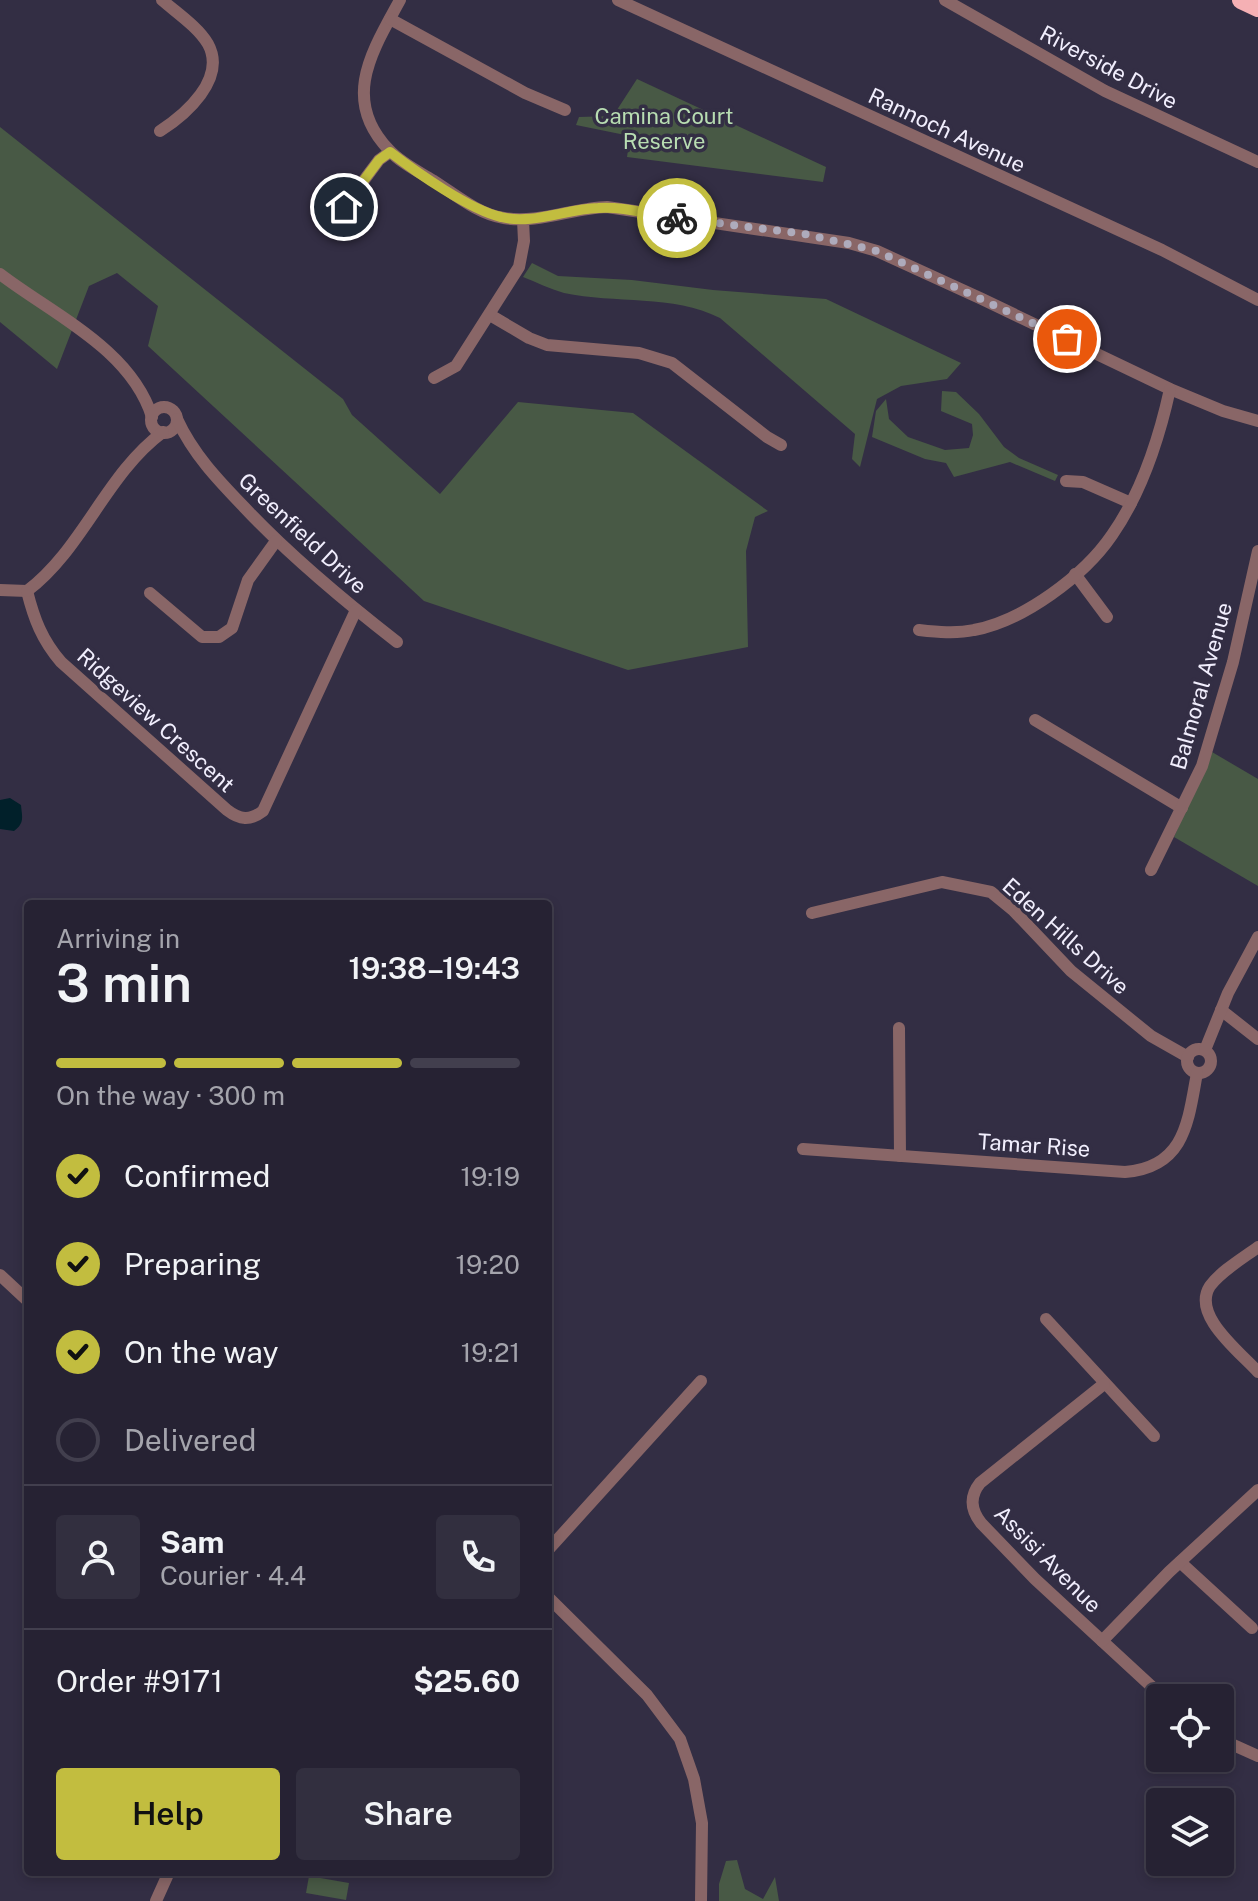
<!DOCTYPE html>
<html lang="en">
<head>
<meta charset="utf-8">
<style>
  :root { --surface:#262233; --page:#322f3f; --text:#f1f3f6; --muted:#a4a4ac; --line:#423f4e; --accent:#c2bd3f }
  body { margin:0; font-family:"Public Sans",sans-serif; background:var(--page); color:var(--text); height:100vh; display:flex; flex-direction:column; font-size:30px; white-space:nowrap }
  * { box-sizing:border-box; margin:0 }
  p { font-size:26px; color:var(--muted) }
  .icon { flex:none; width:44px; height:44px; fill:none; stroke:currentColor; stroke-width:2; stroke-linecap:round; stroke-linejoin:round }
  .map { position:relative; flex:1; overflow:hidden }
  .drawer { position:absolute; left:24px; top:900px; width:528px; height:976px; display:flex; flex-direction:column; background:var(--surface); border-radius:8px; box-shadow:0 4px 12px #0003,0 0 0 2px var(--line) }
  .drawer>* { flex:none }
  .tools { position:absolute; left:1146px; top:1684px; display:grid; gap:16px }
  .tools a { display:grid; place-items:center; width:88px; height:88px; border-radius:8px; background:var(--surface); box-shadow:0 4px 12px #0003,0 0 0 2px var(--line); font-size:40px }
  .pin { position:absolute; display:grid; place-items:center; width:68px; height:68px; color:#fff; margin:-34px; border:4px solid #fff; border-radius:50%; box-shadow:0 2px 8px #0007 }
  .courier { position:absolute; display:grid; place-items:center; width:80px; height:80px; margin:-40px; border:6px solid #c2bd3f; border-radius:50%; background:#fff; color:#222; box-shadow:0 2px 10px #0007 }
  .headline em { font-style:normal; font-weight:600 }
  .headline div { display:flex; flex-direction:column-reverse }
  .headline { display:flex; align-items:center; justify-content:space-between; height:136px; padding:0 32px }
  h1 { font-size:52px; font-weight:600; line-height:60px }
  .bar { display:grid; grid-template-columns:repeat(4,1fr); gap:12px 8px; align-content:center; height:96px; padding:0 32px }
  .bar i { height:10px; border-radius:6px; background:var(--line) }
  .bar .on { background:var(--accent) }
  .bar p { grid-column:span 4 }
  .line { display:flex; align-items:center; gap:20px; padding:0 32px; border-top:2px solid var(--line) }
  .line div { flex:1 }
  .round { display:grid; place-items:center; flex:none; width:84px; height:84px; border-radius:8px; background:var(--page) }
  ol { padding:0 32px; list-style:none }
  li { display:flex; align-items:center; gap:24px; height:88px }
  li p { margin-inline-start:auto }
  li .icon { padding:8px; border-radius:50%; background:var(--accent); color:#111; stroke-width:4 }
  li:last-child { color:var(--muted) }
  li i { width:44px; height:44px; border:4px solid var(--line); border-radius:50% }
  .button { display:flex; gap:16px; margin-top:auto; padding:16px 32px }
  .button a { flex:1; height:92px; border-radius:8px; background:var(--accent); color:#111; font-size:32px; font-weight:600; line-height:92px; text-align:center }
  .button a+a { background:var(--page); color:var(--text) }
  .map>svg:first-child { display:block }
  .green { fill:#485945 }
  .water { fill:#01202a }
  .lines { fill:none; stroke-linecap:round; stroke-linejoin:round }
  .minor { stroke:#896667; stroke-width:12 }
  .highway { stroke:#f5b0b4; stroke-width:18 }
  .done { stroke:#aeabbc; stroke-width:8; stroke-dasharray:0 14.4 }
  .route { stroke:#c2bd3f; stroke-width:10 }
  .labels { text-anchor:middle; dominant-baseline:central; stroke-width:7; stroke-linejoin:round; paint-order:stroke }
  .street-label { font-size:22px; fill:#f1eefd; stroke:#332e44 }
  .park-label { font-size:22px; fill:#b8ddb2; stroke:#332e44 }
</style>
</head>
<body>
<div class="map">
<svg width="1258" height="1901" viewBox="0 0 1258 1901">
  <rect width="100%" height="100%" fill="#332e44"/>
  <g class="green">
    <path d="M637,79L826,167L823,182L627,157L630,136L576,125L579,117L613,116Z"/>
    <path d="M0,127L343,399L352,415L440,494L518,402L633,413L768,511L755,517L746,551L748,647L628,670L424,601L148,346L158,306L117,273L89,286L57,369L0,322Z"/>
    <path d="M532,263L558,276L632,280L713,290L826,299L961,363L947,379L901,386L877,399L860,467L852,459L855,434L720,318C673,294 615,304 564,293C550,289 536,282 523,277Z"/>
    <path d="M942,391L956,392L979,414L1004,447L1019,458L1058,475L1055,481L1010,462L954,477L946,463L925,459L872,437L876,411L886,399L889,419L908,437L945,450L969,448L973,435L972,424L941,411Z"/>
    <path d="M1212,752L1258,779V886L1174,837Z"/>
    <path d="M737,1860L745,1889L763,1899L775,1877L779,1901H719V1884L726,1861Z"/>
    <path d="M309,1876L349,1883L346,1900L306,1893Z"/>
  </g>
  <path class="water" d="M10,798L21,805C22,817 25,823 14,831L0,829V800Z"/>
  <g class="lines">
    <g class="minor">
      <path d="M400,0C373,50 340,99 389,150C401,163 419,172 434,181C456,195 478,214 504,218C537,224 573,208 607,207L849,243L877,251L982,299L1170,389L1223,411L1258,421"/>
      <path d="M618,0L1162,250L1258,300"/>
      <path d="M945,0L1105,91L1258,162"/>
      <path d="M390,19L525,93L565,110"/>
      <path d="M160,131C185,115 227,79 208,44C198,27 177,13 162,0"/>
      <path d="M344,207L379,160L390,152"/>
      <path d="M0,274C52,314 131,349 152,417"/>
      <path d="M490,315L529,338L547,345L639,353L672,363L767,437L781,445"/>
      <path d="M434,378L456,366L519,267L524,241L523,220"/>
      <circle cx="164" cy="420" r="13"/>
      <path d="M177,419C193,454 218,480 244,507C291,557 343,600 397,642"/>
      <path d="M1066,481L1083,482L1131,503"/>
      <path d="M1075,574L1107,617"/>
      <path d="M0,590L27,591"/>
      <path d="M27,591C34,619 42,640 61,662L227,810C240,820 250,821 263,811L356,610"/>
      <path d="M27,591C83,549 106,474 163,432"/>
      <path d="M150,593L202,637H219L232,628L248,580L276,541"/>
      <path d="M919,630C937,632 956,634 974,630C1023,621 1084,576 1112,535C1142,492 1159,439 1170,389"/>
      <path d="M1035,720L1182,808"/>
      <path d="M1151,870L1202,766L1233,662L1258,551"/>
      <path d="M812,913L942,882L991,892L1013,910L1071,971L1151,1036L1188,1057"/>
      <path d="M1221,1010L1258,1039"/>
      <path d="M899,1028L900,1156"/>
      <circle cx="1199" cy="1061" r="12"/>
      <path d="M1205,1050L1228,993L1258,937"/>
      <path d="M803,1149L1125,1172C1185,1167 1188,1122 1197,1073"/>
      <path d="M1258,1247C1243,1258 1221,1271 1210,1286C1191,1315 1240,1352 1258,1372"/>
      <path d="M0,1275L28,1301"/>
      <path d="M1046,1319L1154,1436"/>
      <path d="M1104,1384L980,1483C969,1497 971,1510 981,1523L1035,1579L1164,1698"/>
      <path d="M548,1550L701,1381"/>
      <path d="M1180,1562L1252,1628"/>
      <path d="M548,1597L647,1695L680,1739L694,1779L702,1823L701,1901"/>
      <path d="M1102,1641L1169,1572L1258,1490"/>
      <path d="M1220,1739L1258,1756"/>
      <path d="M156,1901L169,1872"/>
    </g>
    <path class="highway" d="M1241,0L1258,8"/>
  </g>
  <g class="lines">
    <path class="done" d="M677,218L805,234L877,251L1067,339"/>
    <path class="route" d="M344,207L379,160L390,152C416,172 470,210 501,217C532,225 566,209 598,208C623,206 652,215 677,218"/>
  </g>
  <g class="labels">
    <g class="street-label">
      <text transform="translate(1109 67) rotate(28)">Riverside Drive</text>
      <text transform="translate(947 130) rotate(25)">Rannoch Avenue</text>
      <text transform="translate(303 533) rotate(43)">Greenfield Drive</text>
      <text transform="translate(1201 686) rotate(-74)">Balmoral Avenue</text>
      <text transform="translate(156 720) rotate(42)">Ridgeview Crescent</text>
      <text transform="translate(1066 936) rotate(42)">Eden Hills Drive</text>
      <text transform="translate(1034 1145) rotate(4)">Tamar Rise</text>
      <text transform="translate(1048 1559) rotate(45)">Assisi Avenue</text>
    </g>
    <g class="park-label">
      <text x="664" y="116">Camina Court<tspan x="664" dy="25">Reserve</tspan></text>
    </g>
  </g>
</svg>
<div class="tools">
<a><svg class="icon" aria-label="locate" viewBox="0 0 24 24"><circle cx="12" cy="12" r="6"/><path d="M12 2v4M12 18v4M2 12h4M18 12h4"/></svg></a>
<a><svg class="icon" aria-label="layers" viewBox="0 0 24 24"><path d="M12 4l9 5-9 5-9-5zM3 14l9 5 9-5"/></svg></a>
</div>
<div class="pin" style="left:1067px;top:339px;background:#ea580c"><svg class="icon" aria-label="bag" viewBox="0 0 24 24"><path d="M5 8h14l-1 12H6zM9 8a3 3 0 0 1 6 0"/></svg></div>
<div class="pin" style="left:344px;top:207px;background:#1f2937"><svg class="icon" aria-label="home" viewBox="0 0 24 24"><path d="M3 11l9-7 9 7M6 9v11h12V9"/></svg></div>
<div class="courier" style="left:677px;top:218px"><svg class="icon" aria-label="bike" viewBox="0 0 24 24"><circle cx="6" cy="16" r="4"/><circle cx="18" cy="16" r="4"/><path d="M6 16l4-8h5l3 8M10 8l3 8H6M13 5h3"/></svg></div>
<section class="drawer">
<div class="headline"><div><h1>3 min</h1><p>Arriving in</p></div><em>19:38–19:43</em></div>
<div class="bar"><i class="on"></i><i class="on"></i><i class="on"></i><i></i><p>On the way · 300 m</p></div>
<ol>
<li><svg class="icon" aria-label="check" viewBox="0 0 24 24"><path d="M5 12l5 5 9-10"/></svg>Confirmed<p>19:19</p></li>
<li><svg class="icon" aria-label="check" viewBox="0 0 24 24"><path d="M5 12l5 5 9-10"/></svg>Preparing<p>19:20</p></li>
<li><svg class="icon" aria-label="check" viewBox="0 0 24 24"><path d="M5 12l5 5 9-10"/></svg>On the way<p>19:21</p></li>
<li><i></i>Delivered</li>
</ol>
<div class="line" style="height:144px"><a class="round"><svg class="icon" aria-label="person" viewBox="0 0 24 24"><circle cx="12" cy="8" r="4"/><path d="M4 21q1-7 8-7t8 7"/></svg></a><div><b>Sam</b><p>Courier · 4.4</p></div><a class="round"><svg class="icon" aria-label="phone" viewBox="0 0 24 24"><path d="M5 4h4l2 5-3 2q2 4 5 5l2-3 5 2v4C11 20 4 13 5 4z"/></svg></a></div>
<div class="line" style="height:104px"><div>Order #9171</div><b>$25.60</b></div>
<div class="button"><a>Help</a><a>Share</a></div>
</section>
</div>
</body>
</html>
